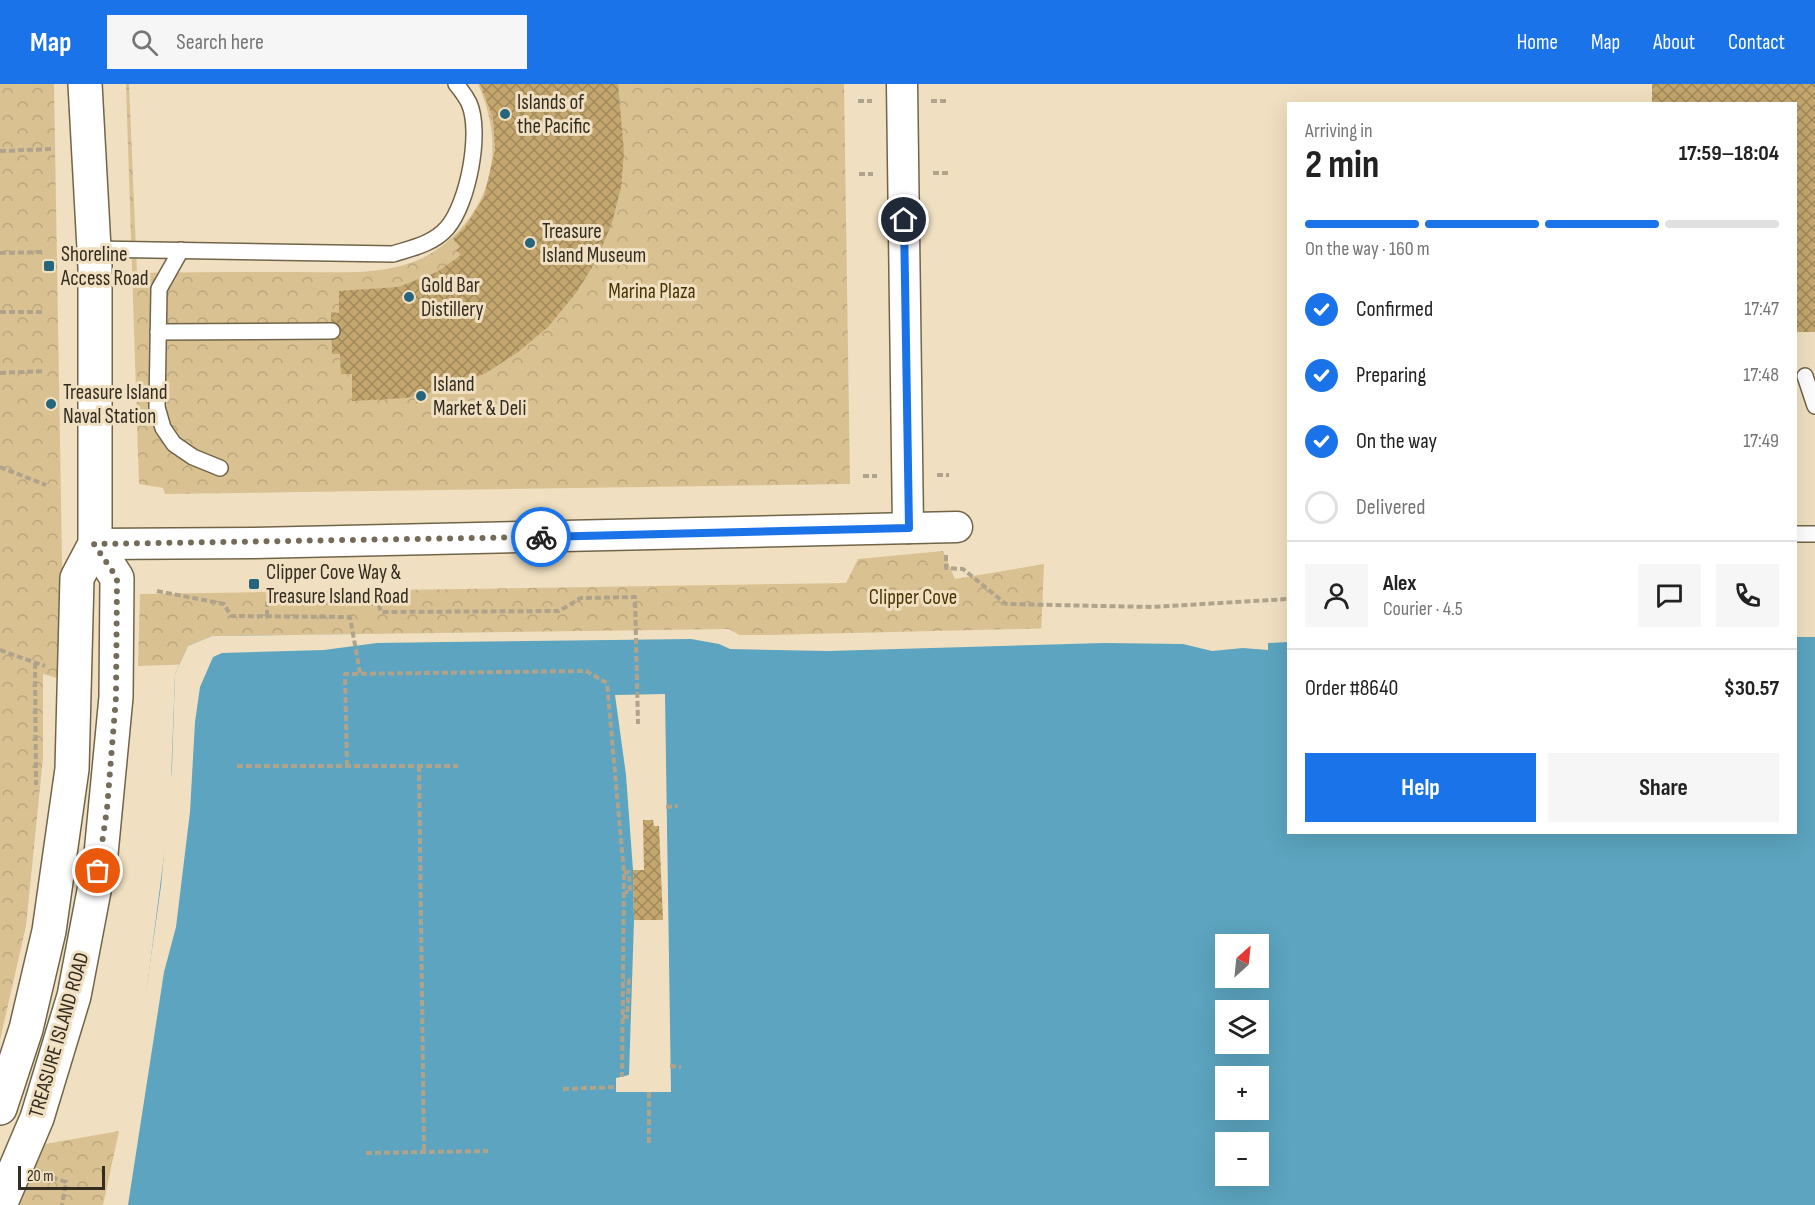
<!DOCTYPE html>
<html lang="en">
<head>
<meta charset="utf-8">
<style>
  :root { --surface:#fff; --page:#f6f6f6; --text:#222; --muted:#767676; --line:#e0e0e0; --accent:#1a73e8 }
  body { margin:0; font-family:"Sofia Sans Condensed",sans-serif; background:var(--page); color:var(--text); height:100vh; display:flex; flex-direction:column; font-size:22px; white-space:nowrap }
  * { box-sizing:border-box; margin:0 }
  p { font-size:20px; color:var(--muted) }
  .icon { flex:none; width:33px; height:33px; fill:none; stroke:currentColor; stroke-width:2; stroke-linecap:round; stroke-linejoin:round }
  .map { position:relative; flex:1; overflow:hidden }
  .panel { position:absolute; left:1287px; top:18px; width:510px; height:732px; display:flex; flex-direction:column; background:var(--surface); border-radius:0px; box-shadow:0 6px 24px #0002 }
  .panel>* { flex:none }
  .needle { width:39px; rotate:27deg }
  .fabs { position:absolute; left:1215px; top:850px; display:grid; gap:12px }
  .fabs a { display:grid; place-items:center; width:54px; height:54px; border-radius:0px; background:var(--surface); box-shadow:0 6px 24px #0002; font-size:30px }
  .scale { position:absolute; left:18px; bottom:15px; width:87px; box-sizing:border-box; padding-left:6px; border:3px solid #332c21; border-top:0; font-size:16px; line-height:21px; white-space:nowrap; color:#332c21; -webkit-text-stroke:4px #f0e0c1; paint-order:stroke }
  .pin { position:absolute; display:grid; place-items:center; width:51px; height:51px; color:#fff; margin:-26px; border:3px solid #fff; border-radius:50%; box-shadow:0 2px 6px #0007 }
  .courier { position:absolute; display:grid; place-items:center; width:60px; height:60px; margin:-30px; border:4px solid #1a73e8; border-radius:50%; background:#fff; color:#222; box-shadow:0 2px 8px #0007 }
  .head em { font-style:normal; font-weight:700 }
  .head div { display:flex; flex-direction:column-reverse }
  .head { display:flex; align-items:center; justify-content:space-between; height:102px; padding:0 18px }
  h1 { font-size:39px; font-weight:700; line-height:45px }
  .bar { display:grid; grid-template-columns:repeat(4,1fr); gap:9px 6px; align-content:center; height:72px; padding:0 18px }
  .bar i { height:8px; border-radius:4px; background:var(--line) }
  .bar .on { background:var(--accent) }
  .bar p { grid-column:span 4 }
  .line { display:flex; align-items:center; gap:15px; padding:0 18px; border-top:2px solid var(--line) }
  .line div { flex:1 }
  .round { display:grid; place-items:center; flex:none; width:63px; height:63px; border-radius:0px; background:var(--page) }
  ol { padding:0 18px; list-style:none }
  li { display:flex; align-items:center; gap:18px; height:66px }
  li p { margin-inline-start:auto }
  li .icon { padding:6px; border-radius:50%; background:var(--accent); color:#fff; stroke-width:4 }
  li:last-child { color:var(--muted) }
  li i { width:33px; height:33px; border:3px solid var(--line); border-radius:50% }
  .cta { display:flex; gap:12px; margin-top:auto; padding:12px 18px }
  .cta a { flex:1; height:69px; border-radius:0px; background:var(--accent); color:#fff; font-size:24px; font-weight:700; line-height:69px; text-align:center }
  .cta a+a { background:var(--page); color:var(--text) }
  header { display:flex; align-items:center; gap:36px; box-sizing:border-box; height:84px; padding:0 30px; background:var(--accent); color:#fff }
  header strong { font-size:28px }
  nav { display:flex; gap:33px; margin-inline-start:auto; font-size:21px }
  .search { width:420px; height:54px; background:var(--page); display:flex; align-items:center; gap:15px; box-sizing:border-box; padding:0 21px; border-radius:0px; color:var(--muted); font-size:22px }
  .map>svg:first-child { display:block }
  .forest { fill:url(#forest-crowns) }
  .water { fill:#5ca4bf; fill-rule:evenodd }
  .pier { fill:#f0e0c1 }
  .building { fill:url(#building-cross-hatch) }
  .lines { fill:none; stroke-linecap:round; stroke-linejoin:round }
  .service-casing { stroke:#726448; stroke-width:18 }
  .minor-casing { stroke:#726448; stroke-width:33 }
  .tertiary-casing { stroke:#726448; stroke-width:36 }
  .path { stroke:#b0a38b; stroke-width:4; stroke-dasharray:6 3; stroke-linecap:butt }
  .service { stroke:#fff; stroke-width:15 }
  .minor { stroke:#fff; stroke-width:30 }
  .tertiary { stroke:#fff; stroke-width:33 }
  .done { stroke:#756b59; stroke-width:6; stroke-dasharray:0 10.8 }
  .route { stroke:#1a73e8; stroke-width:8 }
  .poi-dot { fill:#27657c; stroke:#f0e0c1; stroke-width:2 }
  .labels { text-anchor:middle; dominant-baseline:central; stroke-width:6; stroke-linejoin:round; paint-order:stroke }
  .poi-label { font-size:21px; fill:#332c21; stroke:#f0e0c1; text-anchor:start }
  .park-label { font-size:21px; fill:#493504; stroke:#f0e0c1 }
  .street-label { font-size:21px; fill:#332c21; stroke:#f0e0c1 }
</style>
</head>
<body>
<header>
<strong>Map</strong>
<div class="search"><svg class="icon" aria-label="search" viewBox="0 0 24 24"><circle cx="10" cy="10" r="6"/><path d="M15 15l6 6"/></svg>Search here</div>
<nav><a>Home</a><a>Map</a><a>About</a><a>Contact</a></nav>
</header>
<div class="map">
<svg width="1815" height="1121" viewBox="0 0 1815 1121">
  <defs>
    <pattern id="forest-crowns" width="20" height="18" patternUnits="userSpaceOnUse" patternTransform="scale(1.5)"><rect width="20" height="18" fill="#d9c192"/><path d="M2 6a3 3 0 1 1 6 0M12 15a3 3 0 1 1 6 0" fill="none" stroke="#bba67e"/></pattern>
    <pattern id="building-cross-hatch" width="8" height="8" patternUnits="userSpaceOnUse" patternTransform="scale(1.5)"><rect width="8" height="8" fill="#c4a76e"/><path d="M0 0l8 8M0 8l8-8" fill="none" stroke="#a0885a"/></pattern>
  </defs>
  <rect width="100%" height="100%" fill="#f0e0c1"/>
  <g class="forest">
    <path d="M0,0H54L64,596L43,590V674L26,842L0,956Z"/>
    <path d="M126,0H129L137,189C192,188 246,188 301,188C338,188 378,191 413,178C445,166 473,137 485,105C498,69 493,35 478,0H844L850,400L165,410L163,404L139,400Z"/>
    <path d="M943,467L955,495L1044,480L1041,552L138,582L140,510L846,499L858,475Z"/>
    <path d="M119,1047L103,1121H19L45,1060Z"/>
  </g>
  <path class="water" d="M1796,536H1815V1121H119L170,725L175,590L188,562L212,552L725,547L738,554L1288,558V748H1796ZM1226,861H1258V894H1226ZM1226,927H1258V960H1226ZM1226,993H1258V1026H1226ZM1226,1059H1258V1092H1226Z"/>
  <g class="pier">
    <rect x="1796" y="533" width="19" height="20"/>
    <path d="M1143,542L1269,549L1271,555H1288V558L1268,559V566L1243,564L1212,567L1183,560L1104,559L828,567L730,565L719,560L691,555L446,558L377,559L324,566L222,569L213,573L200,603L195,638L190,728L176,843L164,888L128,1121H116L161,802L172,683L175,590L188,562L212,552L729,545L739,551H768Z"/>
    <path d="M665,610L671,1008H616V994L629,991L634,836L633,786L626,691L615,611Z"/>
  </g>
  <g class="building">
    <path d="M480,0H618L624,68L621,103L612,139L596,177L576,209L548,243L518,268L486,289L445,305L406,314L352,317V290H341L340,270H332L331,228L339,229V207L398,203L437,188L461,171L456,166L460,163L453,155L465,143L484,113L495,66L493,34Z"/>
    <path d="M1652,0H1815V248H1796V20H1652Z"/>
    <path d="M643,736H653L654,742H659L663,836H634L633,786H644Z"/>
  </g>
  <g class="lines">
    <defs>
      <g id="service">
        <path d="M94,165L393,170C412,164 433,160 447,144C468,120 482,48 469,19C466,13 461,6 456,0"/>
        <path d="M181,166L159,205L157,323L163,344L174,360L193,373L220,384"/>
        <path d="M158,248L332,247"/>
        <path d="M1805,292L1815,322"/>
        <path d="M1796,450H1815"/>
      </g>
      <g id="minor">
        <path d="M902,0L908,444"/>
        <path d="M95,460L254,459L957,443"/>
      </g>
      <g id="tertiary">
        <path d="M0,1024L26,945L49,847L72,685L77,494L95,460V183L85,0"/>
        <path d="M0,1121L37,1034L74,912L101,770L116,613L117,494L95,460"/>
      </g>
    </defs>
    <use href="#service" class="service-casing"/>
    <use href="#minor" class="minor-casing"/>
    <use href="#tertiary" class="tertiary-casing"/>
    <g class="path">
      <path d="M858,17H872"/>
      <path d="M931,17H948"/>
      <path d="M0,67L53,65"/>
      <path d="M933,89H948"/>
      <path d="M859,90H873"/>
      <path d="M0,169L44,168"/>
      <path d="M0,228H44"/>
      <path d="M0,289L45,287"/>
      <path d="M0,383L46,401"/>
      <path d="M937,391H949"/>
      <path d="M863,392H877"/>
      <path d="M946,471V484L963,485L1006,520L1152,523L1288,515"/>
      <path d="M157,507L224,520L231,532L350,533L360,589"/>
      <path d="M267,532V519H378L381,528L559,527L581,514L635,513L638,640"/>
      <path d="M0,566L45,582"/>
      <path d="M35,579L36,701"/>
      <path d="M237,682H458"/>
      <path d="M347,682L345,590L586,587L607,599L624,789L622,993"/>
      <path d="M419,682L424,1068"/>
      <path d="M666,723L678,722"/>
      <path d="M624,789L629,788L630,808H625"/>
      <path d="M623,933H627L629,896H624"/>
      <path d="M670,982L681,983"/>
      <path d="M563,1005L616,1003"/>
      <path d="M649,1008V1061"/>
      <path d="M366,1069L488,1067"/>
      <path d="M52,1093L66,1098L62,1121"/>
    </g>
    <use href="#service" class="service"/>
    <use href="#minor" class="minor"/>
    <use href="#tertiary" class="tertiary"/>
  </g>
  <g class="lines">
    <path class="done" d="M98,787L107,725L116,613L117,494L94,460L541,453"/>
    <path class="route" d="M541,453L909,444L904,136"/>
  </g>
  <g class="poi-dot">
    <circle cx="505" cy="30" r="6"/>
    <circle cx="530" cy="159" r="6"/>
    <rect x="43" y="176" width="12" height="12" rx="3"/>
    <circle cx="409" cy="213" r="6"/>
    <circle cx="421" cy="312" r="6"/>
    <circle cx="51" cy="320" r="6"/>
    <rect x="248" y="494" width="12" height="12" rx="3"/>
  </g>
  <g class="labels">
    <g class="poi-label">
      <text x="517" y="18">Islands of<tspan x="517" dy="24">the Pacific</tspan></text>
      <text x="542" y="147">Treasure<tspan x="542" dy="24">Island Museum</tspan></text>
      <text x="61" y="170">Shoreline<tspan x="61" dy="24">Access Road</tspan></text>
      <text x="421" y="201">Gold Bar<tspan x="421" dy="24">Distillery</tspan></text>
      <text x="433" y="300">Island<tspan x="433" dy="24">Market &amp; Deli</tspan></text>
      <text x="63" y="308">Treasure Island<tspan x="63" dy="24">Naval Station</tspan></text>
      <text x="266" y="488">Clipper Cove Way &amp;<tspan x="266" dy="24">Treasure Island Road</tspan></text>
    </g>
    <g class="park-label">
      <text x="652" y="207">Marina Plaza</text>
      <text x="913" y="513">Clipper Cove</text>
    </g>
    <g class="street-label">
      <text transform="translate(59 951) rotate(-74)">TREASURE ISLAND ROAD</text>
    </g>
  </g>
</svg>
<div class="fabs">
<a><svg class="needle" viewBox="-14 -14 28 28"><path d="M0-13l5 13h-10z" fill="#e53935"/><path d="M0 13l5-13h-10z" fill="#767676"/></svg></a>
<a><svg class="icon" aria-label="layers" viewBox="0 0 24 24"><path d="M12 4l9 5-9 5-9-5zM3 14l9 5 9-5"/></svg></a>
<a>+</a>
<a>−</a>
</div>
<div class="scale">20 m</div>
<div class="pin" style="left:98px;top:787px;background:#ea580c"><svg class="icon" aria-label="bag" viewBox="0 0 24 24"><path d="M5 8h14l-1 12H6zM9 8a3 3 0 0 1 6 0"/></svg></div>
<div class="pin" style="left:904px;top:136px;background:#1f2937"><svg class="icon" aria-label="home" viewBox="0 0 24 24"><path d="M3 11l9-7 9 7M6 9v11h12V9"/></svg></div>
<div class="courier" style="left:541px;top:453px"><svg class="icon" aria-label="bike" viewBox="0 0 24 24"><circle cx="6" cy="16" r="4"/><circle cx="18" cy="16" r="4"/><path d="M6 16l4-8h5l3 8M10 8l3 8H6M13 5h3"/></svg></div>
<section class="panel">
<div class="head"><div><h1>2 min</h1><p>Arriving in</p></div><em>17:59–18:04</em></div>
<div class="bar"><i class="on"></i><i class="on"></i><i class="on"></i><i></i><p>On the way · 160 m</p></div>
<ol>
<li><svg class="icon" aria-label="check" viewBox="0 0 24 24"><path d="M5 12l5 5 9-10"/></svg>Confirmed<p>17:47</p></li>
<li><svg class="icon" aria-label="check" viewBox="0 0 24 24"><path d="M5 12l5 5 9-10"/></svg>Preparing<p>17:48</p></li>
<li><svg class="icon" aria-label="check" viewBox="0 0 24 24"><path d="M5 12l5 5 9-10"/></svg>On the way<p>17:49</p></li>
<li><i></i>Delivered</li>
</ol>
<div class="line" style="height:108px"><a class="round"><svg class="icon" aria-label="person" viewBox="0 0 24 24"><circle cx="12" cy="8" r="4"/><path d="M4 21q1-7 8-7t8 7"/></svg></a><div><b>Alex</b><p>Courier · 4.5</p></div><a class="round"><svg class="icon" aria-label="chat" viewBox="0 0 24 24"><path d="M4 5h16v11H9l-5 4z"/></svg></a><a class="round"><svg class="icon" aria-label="phone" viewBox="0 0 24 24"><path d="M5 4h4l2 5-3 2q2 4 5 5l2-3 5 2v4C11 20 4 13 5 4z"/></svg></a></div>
<div class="line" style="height:78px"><div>Order #8640</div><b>$30.57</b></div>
<div class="cta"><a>Help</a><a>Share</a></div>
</section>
</div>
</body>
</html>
